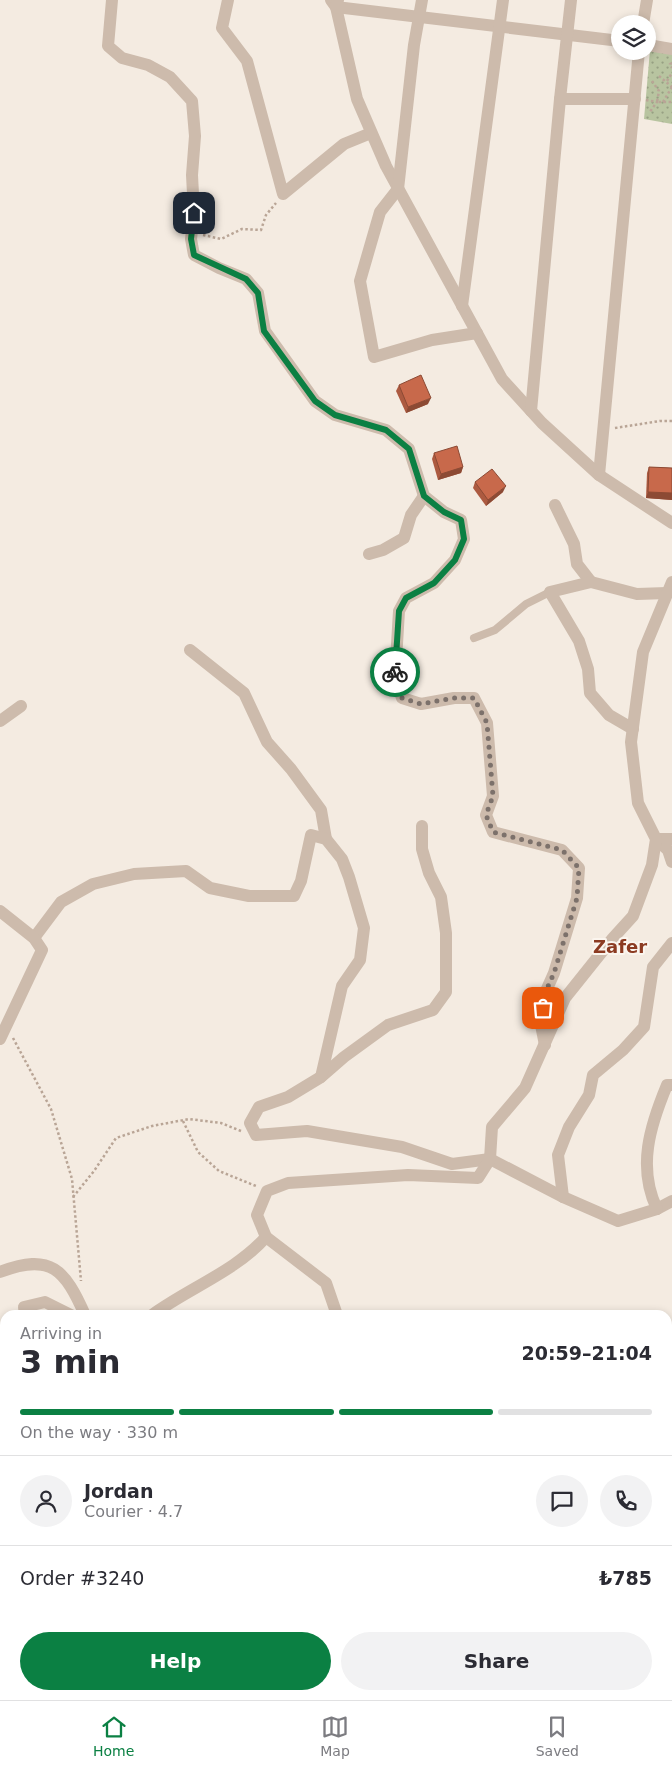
<!DOCTYPE html>
<html lang="en">
<head>
<meta charset="utf-8">
<style>
  :root { --surface:#fff; --page:#f2f2f3; --text:#2b2b33; --muted:#7c7c81; --line:#e1e1e2; --accent:#0b8043 }
  body { margin:0; font-family:"DejaVu Sans",sans-serif; background:var(--page); color:var(--text); height:100vh; display:flex; flex-direction:column; font-size:19px; white-space:nowrap }
  * { box-sizing:border-box; margin:0 }
  p { font-size:16px; color:var(--muted) }
  .icon { flex:none; width:28px; height:28px; fill:none; stroke:currentColor; stroke-width:2; stroke-linecap:round; stroke-linejoin:round }
  .map { position:relative; flex:1; overflow:hidden }
  .side { position:absolute; left:0px; top:1310px; width:672px; height:390px; display:flex; flex-direction:column; background:var(--surface); border-radius:15px 15px 0 0; box-shadow:0 2px 8px #0003 }
  .side>* { flex:none }
  .tools { position:absolute; left:611px; top:15px; display:grid; gap:10px }
  .tools a { display:grid; place-items:center; width:45px; height:45px; border-radius:50%; background:var(--surface); box-shadow:0 2px 8px #0003; font-size:25px }
  .pin { position:absolute; display:grid; place-items:center; width:42px; height:42px; color:#fff; margin:-21px; border-radius:10px; box-shadow:0 2px 8px #0006 }
  .courier { position:absolute; display:grid; place-items:center; width:50px; height:50px; margin:-25px; border:4px solid #0b8043; border-radius:50%; background:#fff; color:#222; box-shadow:0 1px 6px #0007 }
  .summary em { font-style:normal; font-weight:700 }
  .summary div { display:flex; flex-direction:column-reverse }
  .summary { display:flex; align-items:center; justify-content:space-between; height:85px; padding:0 20px }
  h1 { font-size:32px; font-weight:700; line-height:38px }
  .bar { display:grid; grid-template-columns:repeat(4,1fr); gap:8px 5px; align-content:center; height:60px; padding:0 20px }
  .bar i { height:6px; border-radius:4px; background:var(--line) }
  .bar .selected { background:var(--accent) }
  .bar p { grid-column:span 4 }
  .line { display:flex; align-items:center; gap:12px; padding:0 20px; border-top:1px solid var(--line) }
  .line div { flex:1 }
  .round { display:grid; place-items:center; flex:none; width:52px; height:52px; border-radius:26px; background:var(--page) }
  .cta { display:flex; gap:10px; margin-top:auto; padding:10px 20px }
  .cta a { flex:1; height:58px; border-radius:30px; background:var(--accent); color:#fff; font-size:20px; font-weight:700; line-height:58px; text-align:center }
  .cta a+a { background:var(--page); color:var(--text) }
  .tab-bar { display:flex; justify-content:space-around; align-items:center; height:70px; border-top:1px solid var(--line); background:var(--surface); font-size:14px; color:var(--muted) }
  .tab-bar a { display:grid; justify-items:center; gap:2px }
  .tab-bar .selected { color:var(--accent) }
  .map>svg:first-child { display:block }
  .grass { fill:url(#grass-dots) }
  .lines { fill:none; stroke-linecap:round; stroke-linejoin:round }
  .path { stroke:#b9a596; stroke-width:2.5; stroke-dasharray:2.5 2.5; stroke-linecap:butt }
  .service { stroke:#cdbbac; stroke-width:8 }
  .minor { stroke:#cdbbac; stroke-width:12 }
  .tertiary { stroke:#cdbbac; stroke-width:12 }
  .wall { fill:#ac5a40 }
  .shaded-wall { fill:#8c4a34 }
  .building { fill:#c8694b; stroke:#8c4a34 }
  .done { stroke:#7c716b; stroke-width:5; stroke-dasharray:0 9 }
  .route { stroke:#0b8043; stroke-width:6 }
  .labels { text-anchor:middle; dominant-baseline:central; stroke-width:4; stroke-linejoin:round; paint-order:stroke }
  .district-label { font-size:18px; font-weight:bold; fill:#8c3b22; stroke:#fbf5ee }
</style>
</head>
<body>
<div class="map">
<svg width="672" height="1700" viewBox="0 0 672 1700">
  <defs>
    <pattern id="grass-dots" width="8" height="8" patternUnits="userSpaceOnUse" patternTransform="scale(1.25)"><rect width="8" height="8" fill="#b8c4a0"/><path d="M2 2h.1M6 6h.1" fill="none" stroke="#97a083" stroke-width="1.8" stroke-linecap="round"/></pattern>
  </defs>
  <rect width="100%" height="100%" fill="#f4ebe1"/>
  <path class="grass" d="M650,50L672,54V124L644,119Z"/>
  <g class="lines">
    <g class="path">
      <path d="M672,63L670,64L672,68"/>
      <path d="M659,76L672,87"/>
      <path d="M652,81L659,91L657,102H672"/>
      <path d="M667,81L672,73"/>
      <path d="M646,100L657,102L649,113"/>
      <path d="M663,102L672,87"/>
      <path d="M203,235L221,239L242,229L261,230L266,215L276,203"/>
      <path d="M615,428L660,421H672"/>
      <path d="M13,1038L51,1109L72,1179L81,1281"/>
      <path d="M183,1121L198,1152L219,1171L256,1186"/>
      <path d="M73,1197L94,1171L116,1138L152,1126L189,1119L221,1123L241,1131"/>
    </g>
    <path class="service" d="M474,638L495,630L526,604L550,592"/>
    <g class="minor">
      <path d="M112,0L108,46L122,58L148,65L170,77L192,101L195,136L192,175L194,213L191,239L194,255L219,268L246,279L258,293L265,331L315,401L335,415L386,430L409,449L424,496L444,512L461,520L464,539L455,560L434,583L406,598L399,611L395,677L402,698L421,704L454,698H474L487,723L493,796L486,815L493,832L562,850L579,868L577,898L554,973L546,991L541,1025L545,1045"/>
      <path d="M228,0L222,28L247,61L283,194L344,144L371,133"/>
      <path d="M331,0L336,7L357,99L386,166L502,379L542,423L599,475L672,523"/>
      <path d="M338,0L336,7L620,41"/>
      <path d="M422,0L414,45L398,189L380,212L360,281L374,357L432,340L477,333"/>
      <path d="M643,24L647,0"/>
      <path d="M648,45L672,49"/>
      <path d="M560,99H635"/>
      <path d="M462,306L503,0"/>
      <path d="M531,411L560,99L571,0"/>
      <path d="M599,475L639,51"/>
      <path d="M555,505L574,544L577,564L591,582"/>
      <path d="M369,554L383,550L404,538L411,515L424,496"/>
      <path d="M190,650L244,693L267,742L291,769L321,810L326,839"/>
      <path d="M0,721L21,706"/>
      <path d="M633,729L609,715L590,693L588,669L579,641L550,592L591,582L637,594L667,593"/>
      <path d="M422,826V849L429,873L441,897L446,933V992L433,1010L388,1025L344,1057L321,1077L288,1097L259,1107L250,1123L256,1135L307,1131L402,1147L452,1164L490,1159L563,1197L618,1221L657,1209L672,1201"/>
      <path d="M672,839H656L668,850L672,862"/>
      <path d="M34,938L61,902L93,884L134,874L186,871L210,888L249,896H294L301,881L311,835L326,839L342,859L349,877L364,928L360,960L342,986L321,1077"/>
      <path d="M563,1197L558,1155L569,1127L589,1095L593,1075L623,1050L644,1027L653,967L672,943"/>
      <path d="M657,1209C637,1167 650,1126 667,1085H672"/>
      <path d="M266,1237L326,1283L337,1315"/>
      <path d="M25,1315L24,1307L45,1302L71,1315"/>
      <path d="M0,1358L5,1356"/>
      <path d="M0,1401L5,1402"/>
      <path d="M668,1437L672,1443"/>
      <path d="M0,1553L5,1556"/>
      <path d="M668,1606H672"/>
      <path d="M0,1672L5,1675"/>
      <path d="M668,1687L672,1678"/>
      <path d="M27,1695L32,1700"/>
      <path d="M191,1700L193,1695"/>
      <path d="M431,1700L444,1695"/>
      <path d="M539,1700L540,1695"/>
      <path d="M662,1700L664,1695"/>
    </g>
    <g class="tertiary">
      <path d="M0,911L34,938L42,950L0,1039"/>
      <path d="M0,1272C51,1252 65,1270 85,1315"/>
      <path d="M152,1315C189,1288 236,1271 266,1237L257,1215L267,1191L288,1183L408,1175L478,1178L490,1159L492,1127L525,1088L565,998L613,938L633,916L652,865L656,839L638,803L631,742L643,652L672,582"/>
    </g>
  </g>
  <g class="wall">
    <path d="M399,385L428,404L406,413L396,391Z"/>
    <path d="M434,453L463,467L461,473L438,480L432,459Z"/>
    <path d="M649,467L672,468V500L646,498L647,473Z"/>
    <path d="M475,482L503,492L486,506L473,488Z"/>
    <path d="M672,1473V1502L668,1500V1474Z"/>
    <path d="M245,1695H354L352,1700H204L244,1696Z"/>
  </g>
  <g class="shaded-wall">
    <path d="M431,398L428,404L406,413L408,407Z"/>
    <path d="M463,467L461,473L438,480L441,474Z"/>
    <path d="M506,486L503,492L486,506L488,500Z"/>
    <path d="M648,492L672,493V500L646,498Z"/>
  </g>
  <g class="building">
    <path d="M421,375L431,398L408,407L399,385Z"/>
    <path d="M457,446L463,467L441,474L434,453Z"/>
    <path d="M649,467L672,468V493L648,492Z"/>
    <path d="M492,469L506,486L488,500L475,482Z"/>
    <path d="M668,1472L672,1473V1495L668,1493Z"/>
    <path d="M208,1695H242L245,1697L243,1700H204Z"/>
    <path d="M253,1695H354L352,1700H269Z"/>
    <path d="M622,1695H646L644,1700H621Z"/>
  </g>
  <g class="lines">
    <path class="done" d="M395,672L402,698L421,704L454,698H474L487,723L493,796L486,815L493,832L562,850L579,868L577,898L554,973L546,991L543,1008"/>
    <path class="route" d="M194,213L191,239L194,255L246,279L258,293L264,331L315,401L335,415L386,430L409,449L424,496L444,512L461,520L464,539L455,560L434,583L406,598L399,611L395,672"/>
  </g>
  <g class="labels">
    <g class="district-label">
      <text x="620" y="946">Zafer</text>
    </g>
  </g>
</svg>
<div class="tools">
<a><svg class="icon" aria-label="layers" viewBox="0 0 24 24"><path d="M12 4l9 5-9 5-9-5zM3 14l9 5 9-5"/></svg></a>
</div>
<div class="pin" style="left:543px;top:1008px;background:#ea580c"><svg class="icon" aria-label="bag" viewBox="0 0 24 24"><path d="M5 8h14l-1 12H6zM9 8a3 3 0 0 1 6 0"/></svg></div>
<div class="pin" style="left:194px;top:213px;background:#1f2937"><svg class="icon" aria-label="home" viewBox="0 0 24 24"><path d="M3 11l9-7 9 7M6 9v11h12V9"/></svg></div>
<div class="courier" style="left:395px;top:672px"><svg class="icon" aria-label="bike" viewBox="0 0 24 24"><circle cx="6" cy="16" r="4"/><circle cx="18" cy="16" r="4"/><path d="M6 16l4-8h5l3 8M10 8l3 8H6M13 5h3"/></svg></div>
<section class="side">
<div class="summary"><div><h1>3 min</h1><p>Arriving in</p></div><em>20:59–21:04</em></div>
<div class="bar"><i class="selected"></i><i class="selected"></i><i class="selected"></i><i></i><p>On the way · 330 m</p></div>
<div class="line" style="height:90px"><a class="round"><svg class="icon" aria-label="person" viewBox="0 0 24 24"><circle cx="12" cy="8" r="4"/><path d="M4 21q1-7 8-7t8 7"/></svg></a><div><b>Jordan</b><p>Courier · 4.7</p></div><a class="round"><svg class="icon" aria-label="chat" viewBox="0 0 24 24"><path d="M4 5h16v11H9l-5 4z"/></svg></a><a class="round"><svg class="icon" aria-label="phone" viewBox="0 0 24 24"><path d="M5 4h4l2 5-3 2q2 4 5 5l2-3 5 2v4C11 20 4 13 5 4z"/></svg></a></div>
<div class="line" style="height:65px"><div>Order #3240</div><b>₺785</b></div>
<div class="cta"><a>Help</a><a>Share</a></div>
</section>
</div>
<nav class="tab-bar">
<a class="selected"><svg class="icon" aria-label="home" viewBox="0 0 24 24"><path d="M3 11l9-7 9 7M6 9v11h12V9"/></svg>Home</a>
<a><svg class="icon" aria-label="map" viewBox="0 0 24 24"><path d="M3 6l6-2 6 2 6-2v14l-6 2-6-2-6 2zM9 4v14M15 6v14"/></svg>Map</a>
<a><svg class="icon" aria-label="saved" viewBox="0 0 24 24"><path d="M7 4h10v16l-5-4-5 4z"/></svg>Saved</a>
</nav>
</body>
</html>
